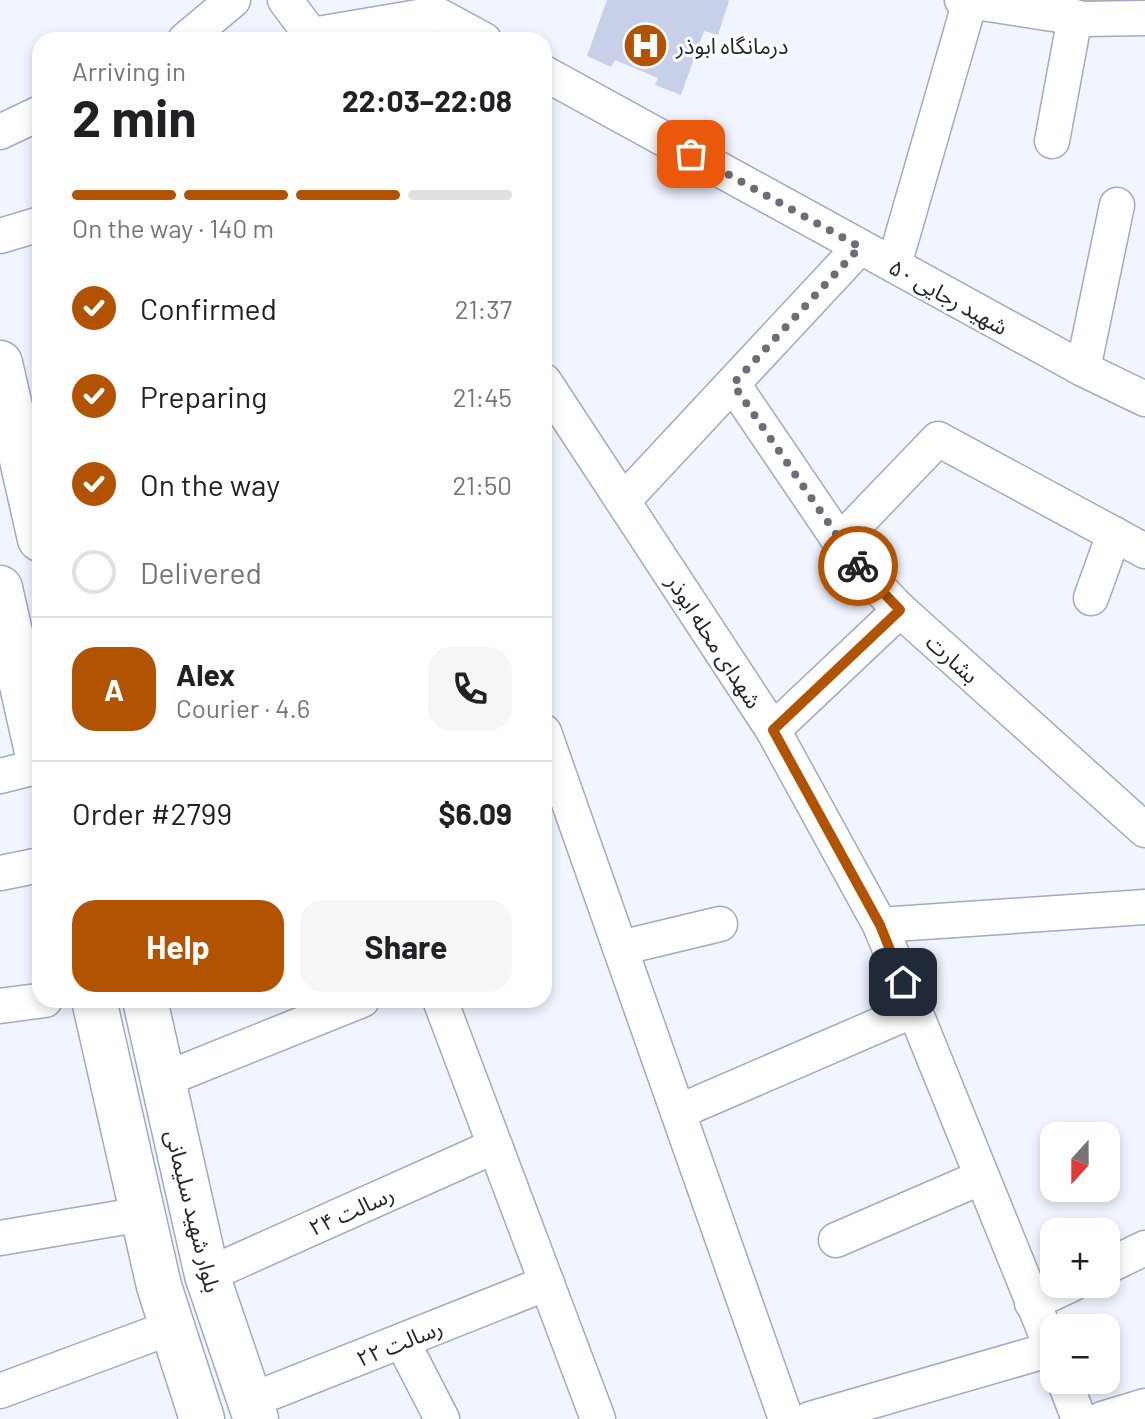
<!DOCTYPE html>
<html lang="en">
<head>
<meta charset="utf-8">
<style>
  :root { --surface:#fff; --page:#f6f6f6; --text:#202124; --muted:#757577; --line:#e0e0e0; --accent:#b15301 }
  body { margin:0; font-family:Barlow,"Noto Sans Arabic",sans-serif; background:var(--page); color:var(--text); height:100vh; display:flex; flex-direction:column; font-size:30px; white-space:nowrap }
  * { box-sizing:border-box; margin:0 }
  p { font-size:26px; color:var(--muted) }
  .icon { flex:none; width:44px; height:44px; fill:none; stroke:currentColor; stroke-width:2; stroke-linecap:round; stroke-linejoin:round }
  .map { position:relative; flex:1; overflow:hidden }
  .drawer { position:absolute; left:32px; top:32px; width:520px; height:976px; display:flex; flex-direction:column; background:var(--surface); border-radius:24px; box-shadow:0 4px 12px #0003 }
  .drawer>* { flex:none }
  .needle { width:52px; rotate:201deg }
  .tools { position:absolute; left:1040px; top:1122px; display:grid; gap:16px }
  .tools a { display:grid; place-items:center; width:80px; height:80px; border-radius:16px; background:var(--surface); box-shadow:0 4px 12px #0003; font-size:40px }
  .pin { position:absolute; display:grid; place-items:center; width:68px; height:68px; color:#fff; margin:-34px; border-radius:16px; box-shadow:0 4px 12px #0006 }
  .courier { position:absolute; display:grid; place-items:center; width:80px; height:80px; margin:-40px; border:6px solid #b15301; border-radius:50%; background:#fff; color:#222; box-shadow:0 2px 10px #0007 }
  .headline em { font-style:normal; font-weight:700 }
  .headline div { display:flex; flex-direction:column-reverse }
  .headline { display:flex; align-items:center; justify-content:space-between; height:136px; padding:0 40px }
  h1 { font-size:52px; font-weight:700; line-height:60px }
  .bar { display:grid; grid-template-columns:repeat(4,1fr); gap:12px 8px; align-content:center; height:96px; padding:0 40px }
  .bar i { height:10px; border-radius:6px; background:var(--line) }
  .bar .selected { background:var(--accent) }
  .bar p { grid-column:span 4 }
  .line { display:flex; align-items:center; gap:20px; padding:0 40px; border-top:2px solid var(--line) }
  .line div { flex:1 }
  .round { display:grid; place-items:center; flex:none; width:84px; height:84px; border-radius:24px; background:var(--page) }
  ol { padding:0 40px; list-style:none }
  li { display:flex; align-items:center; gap:24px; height:88px }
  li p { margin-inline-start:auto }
  li .icon { padding:8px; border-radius:50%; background:var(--accent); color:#fff; stroke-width:4 }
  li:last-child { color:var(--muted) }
  li i { width:44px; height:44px; border:4px solid var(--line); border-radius:50% }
  .primary-button { display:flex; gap:16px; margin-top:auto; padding:16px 40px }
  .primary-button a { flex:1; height:92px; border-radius:24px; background:var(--accent); color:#fff; font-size:32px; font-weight:700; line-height:92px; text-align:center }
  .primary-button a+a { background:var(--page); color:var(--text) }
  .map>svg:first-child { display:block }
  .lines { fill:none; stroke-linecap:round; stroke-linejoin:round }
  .canal { stroke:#fdaa79; stroke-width:26 }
  .building { fill:#c7d0e8 }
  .minor-casing { stroke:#a2aac1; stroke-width:37 }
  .major-casing { stroke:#a2aac1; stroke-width:47 }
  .minor { stroke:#fff; stroke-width:34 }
  .major { stroke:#fff; stroke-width:44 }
  .done { stroke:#6b6e78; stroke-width:8; stroke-dasharray:0 14.4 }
  .route { stroke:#b15301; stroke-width:10 }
  .labels { text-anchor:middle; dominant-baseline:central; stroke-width:6; stroke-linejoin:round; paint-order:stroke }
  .poi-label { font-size:22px; fill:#23262f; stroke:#fff; text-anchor:start }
  .street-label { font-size:22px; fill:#23262f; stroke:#fff }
</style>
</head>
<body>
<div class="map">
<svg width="1145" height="1419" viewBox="0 0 1145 1419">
  <rect width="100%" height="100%" fill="#f1f5ff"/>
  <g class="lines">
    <path class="canal" d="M1080,0L1125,2"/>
  </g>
  <path class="building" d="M607,0H728L729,1L718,35L704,31L681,95L655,85L658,78L615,60L611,67L587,56Z"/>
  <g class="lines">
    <defs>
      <g id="minor">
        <path d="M285,0L315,40"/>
        <path d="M962,0L1085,19L1145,18"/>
        <path d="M312,35L436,14L484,40"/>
        <path d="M185,40L233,0"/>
        <path d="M544,73L1083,369L1145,399"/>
        <path d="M0,132L40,113"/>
        <path d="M1052,141L1075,17"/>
        <path d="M0,236L40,224"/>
        <path d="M894,265L970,1"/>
        <path d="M1083,369L1117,205"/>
        <path d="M544,381L773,730L880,925L1054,1354"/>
        <path d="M733,384L853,561L900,610L1145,830"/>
        <path d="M623,501L860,247"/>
        <path d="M839,542L938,439L1145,551"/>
        <path d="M1091,598L1114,534"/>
        <path d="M773,730L900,610"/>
        <path d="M544,732L786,1419"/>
        <path d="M0,776L40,766"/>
        <path d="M0,873L40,865"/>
        <path d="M880,925L1145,907"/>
        <path d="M620,948L720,924"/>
        <path d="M440,1000L598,1419"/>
        <path d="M0,1006L45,1000"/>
        <path d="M163,1080L362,1000"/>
        <path d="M678,1112L914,1010"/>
        <path d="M0,1238L143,1214"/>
        <path d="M836,1240L982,1177"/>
        <path d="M1106,1267L1145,1248"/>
        <path d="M207,1275L495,1146"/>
        <path d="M1032,1303L1072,1284"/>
        <path d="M402,1341L442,1419"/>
        <path d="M1064,1380L1079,1419"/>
        <path d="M0,1391L172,1327"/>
        <path d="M250,1401L547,1283"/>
        <path d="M810,1419L1052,1349"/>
        <path d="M1102,1419L1145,1406"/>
      </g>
      <g id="major">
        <path d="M0,363L40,539"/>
        <path d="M0,588L40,765"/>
        <path d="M94,1000L159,1286L202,1419"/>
        <path d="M145,1000L207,1275L256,1419"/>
      </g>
    </defs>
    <use href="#minor" class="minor-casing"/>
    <use href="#major" class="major-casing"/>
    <use href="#minor" class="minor"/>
    <use href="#major" class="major"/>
  </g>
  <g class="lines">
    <path class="done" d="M691,154L860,247L733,384L858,566"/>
    <path class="route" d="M858,566L900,610L773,730L880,925L903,982"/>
  </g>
  <defs>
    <symbol id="hospital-disc" viewBox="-11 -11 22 22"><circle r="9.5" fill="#b15301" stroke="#fff"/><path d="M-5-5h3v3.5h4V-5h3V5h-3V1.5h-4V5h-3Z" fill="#fff"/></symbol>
  </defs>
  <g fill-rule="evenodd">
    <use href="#hospital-disc" x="620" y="20" width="51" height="51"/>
  </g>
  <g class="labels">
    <g class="poi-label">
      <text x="676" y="45">درمانگاه ابوذر</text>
    </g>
    <g class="street-label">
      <text transform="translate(949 296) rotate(29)">شهید رجایی ۵۰</text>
      <text transform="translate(715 641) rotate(57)">شهدای محله ابوذر</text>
      <text transform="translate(953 658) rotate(42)">بشارت</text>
      <text transform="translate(351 1210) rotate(-24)">رسالت ۲۴</text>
      <text transform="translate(194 1211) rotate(76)">بلوار شهید سلیمانی</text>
      <text transform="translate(399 1342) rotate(-22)">رسالت ۲۲</text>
    </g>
  </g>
</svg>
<div class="tools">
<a><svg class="needle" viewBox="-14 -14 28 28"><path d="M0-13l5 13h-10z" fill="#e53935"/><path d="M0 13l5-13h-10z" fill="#757577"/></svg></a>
<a>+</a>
<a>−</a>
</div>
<div class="pin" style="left:691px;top:154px;background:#ea580c"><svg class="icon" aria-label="bag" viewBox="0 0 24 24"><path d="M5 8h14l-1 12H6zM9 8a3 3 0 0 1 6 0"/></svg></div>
<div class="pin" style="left:903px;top:982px;background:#1f2937"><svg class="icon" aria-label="home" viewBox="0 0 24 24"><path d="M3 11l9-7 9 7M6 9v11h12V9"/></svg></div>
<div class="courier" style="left:858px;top:566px"><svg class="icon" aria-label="bike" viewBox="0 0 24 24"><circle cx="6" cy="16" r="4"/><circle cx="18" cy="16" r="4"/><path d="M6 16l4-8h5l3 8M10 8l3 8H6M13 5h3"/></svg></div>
<section class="drawer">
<div class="headline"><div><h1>2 min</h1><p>Arriving in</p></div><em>22:03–22:08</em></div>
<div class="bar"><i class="selected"></i><i class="selected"></i><i class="selected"></i><i></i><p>On the way · 140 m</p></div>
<ol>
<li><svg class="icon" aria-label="check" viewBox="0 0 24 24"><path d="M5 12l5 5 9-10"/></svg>Confirmed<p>21:37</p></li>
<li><svg class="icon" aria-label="check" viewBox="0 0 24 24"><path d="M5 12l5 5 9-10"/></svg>Preparing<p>21:45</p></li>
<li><svg class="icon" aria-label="check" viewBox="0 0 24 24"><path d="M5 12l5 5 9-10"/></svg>On the way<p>21:50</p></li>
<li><i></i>Delivered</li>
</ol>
<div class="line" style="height:144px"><b class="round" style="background:var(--accent);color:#fff">A</b><div><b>Alex</b><p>Courier · 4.6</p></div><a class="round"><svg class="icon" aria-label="phone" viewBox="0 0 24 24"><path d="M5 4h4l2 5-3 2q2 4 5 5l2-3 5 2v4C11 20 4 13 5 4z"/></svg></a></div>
<div class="line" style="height:104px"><div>Order #2799</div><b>$6.09</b></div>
<div class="primary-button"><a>Help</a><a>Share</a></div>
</section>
</div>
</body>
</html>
